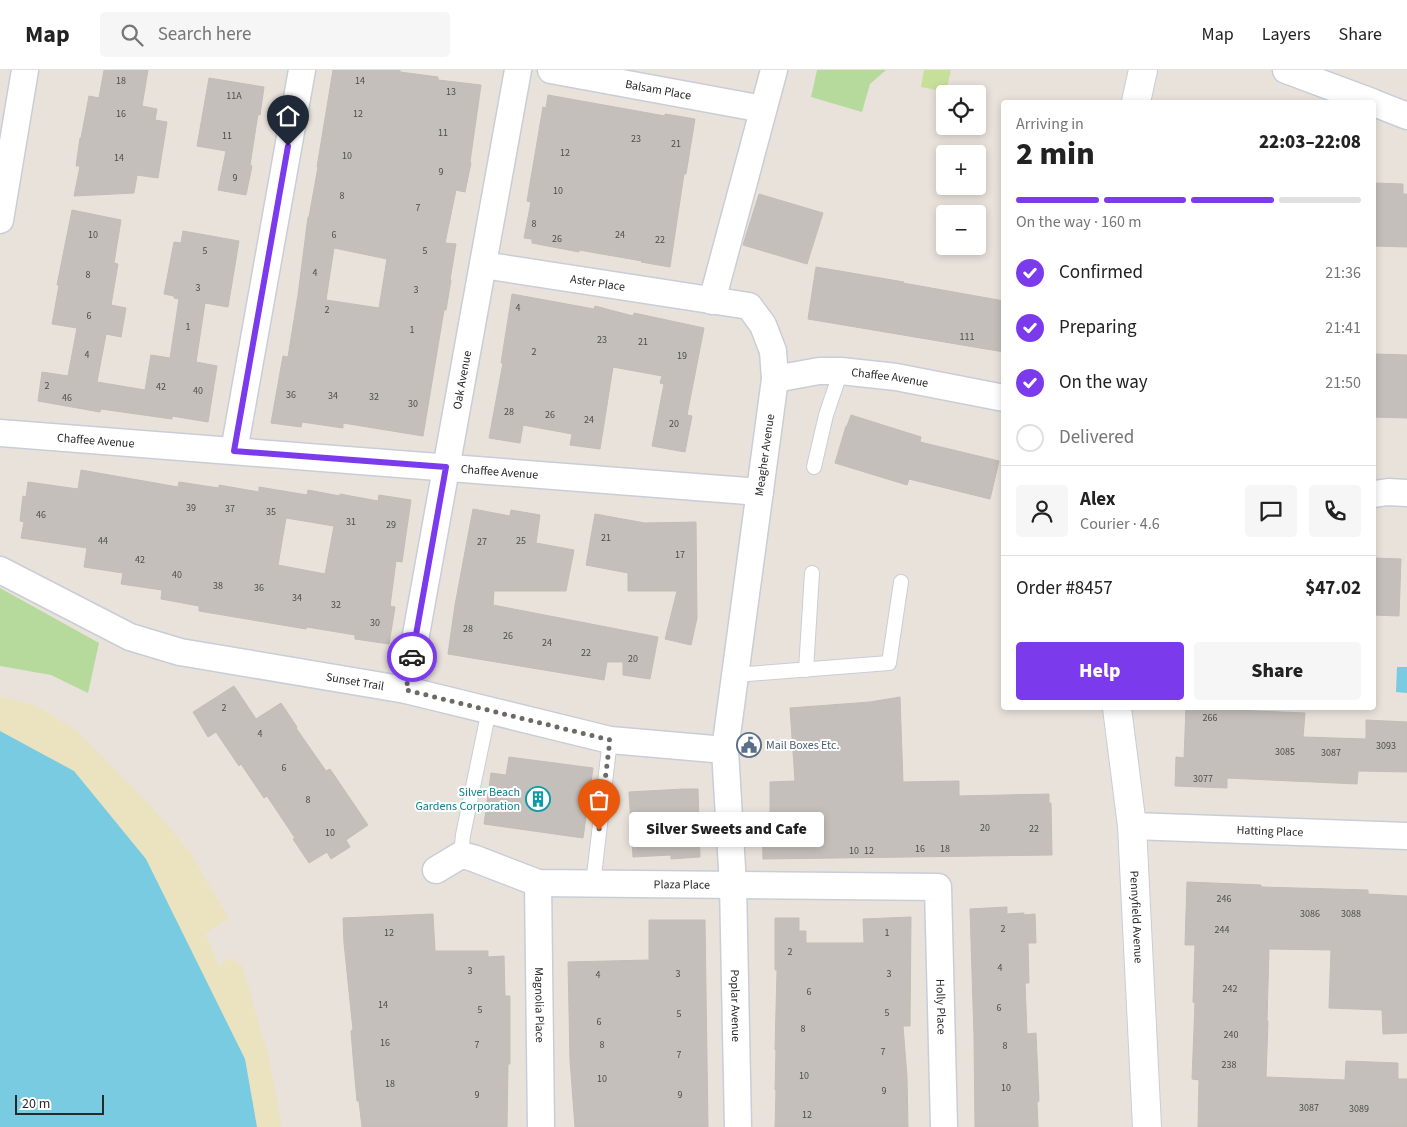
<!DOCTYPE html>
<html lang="en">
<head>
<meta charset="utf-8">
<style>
  :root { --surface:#fff; --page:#f6f6f6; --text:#222; --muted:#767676; --line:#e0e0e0; --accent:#7c3aed }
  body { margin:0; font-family:"Source Sans 3",sans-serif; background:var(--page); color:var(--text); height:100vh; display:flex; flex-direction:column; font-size:19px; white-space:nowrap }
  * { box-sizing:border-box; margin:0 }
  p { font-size:16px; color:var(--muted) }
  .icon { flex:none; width:28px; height:28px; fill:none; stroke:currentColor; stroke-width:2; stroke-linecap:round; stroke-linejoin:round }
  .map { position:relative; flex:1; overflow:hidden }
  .sheet { position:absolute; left:1001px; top:30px; width:375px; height:610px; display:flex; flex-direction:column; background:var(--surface); border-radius:5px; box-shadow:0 2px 8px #0003 }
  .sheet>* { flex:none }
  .tools { position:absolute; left:936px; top:15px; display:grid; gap:10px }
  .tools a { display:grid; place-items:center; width:50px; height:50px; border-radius:5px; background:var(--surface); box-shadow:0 2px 8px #0003; font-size:25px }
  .scale { position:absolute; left:15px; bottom:12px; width:89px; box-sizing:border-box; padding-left:5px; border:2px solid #282828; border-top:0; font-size:14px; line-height:18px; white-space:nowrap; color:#282828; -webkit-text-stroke:4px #fff; paint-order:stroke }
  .pin { position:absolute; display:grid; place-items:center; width:42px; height:42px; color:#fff; margin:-51px -21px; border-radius:50% 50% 50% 0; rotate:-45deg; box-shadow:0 0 5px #0007 }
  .pin .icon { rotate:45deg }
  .courier { position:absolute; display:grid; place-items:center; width:50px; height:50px; margin:-25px; border:4px solid #7c3aed; border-radius:50%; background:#fff; color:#222; box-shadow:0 1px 6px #0007 }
  .bubble { position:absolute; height:35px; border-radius:5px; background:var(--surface); box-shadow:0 2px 8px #0003; font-size:16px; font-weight:800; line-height:35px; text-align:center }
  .head em { font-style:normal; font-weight:800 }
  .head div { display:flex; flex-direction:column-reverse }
  .head { display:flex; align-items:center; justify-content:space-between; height:85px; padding:0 15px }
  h1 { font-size:32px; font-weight:800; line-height:38px }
  .bar { display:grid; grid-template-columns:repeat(4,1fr); gap:8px 5px; align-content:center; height:60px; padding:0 15px }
  .bar i { height:6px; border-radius:4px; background:var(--line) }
  .bar .on { background:var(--accent) }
  .bar p { grid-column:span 4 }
  .line { display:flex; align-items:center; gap:12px; padding:0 15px; border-top:1px solid var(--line) }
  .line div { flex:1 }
  .round { display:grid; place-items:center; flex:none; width:52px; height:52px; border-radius:5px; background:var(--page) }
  ol { padding:0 15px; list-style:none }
  li { display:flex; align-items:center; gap:15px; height:55px }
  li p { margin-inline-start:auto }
  li .icon { padding:5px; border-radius:50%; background:var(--accent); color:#fff; stroke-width:4 }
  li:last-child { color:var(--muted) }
  li i { width:28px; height:28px; border:2px solid var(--line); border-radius:50% }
  .cta { display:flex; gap:10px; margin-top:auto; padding:10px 15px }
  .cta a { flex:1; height:58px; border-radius:5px; background:var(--accent); color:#fff; font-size:20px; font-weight:800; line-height:58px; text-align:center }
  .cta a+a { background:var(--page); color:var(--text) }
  header { display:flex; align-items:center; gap:30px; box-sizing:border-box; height:70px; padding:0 25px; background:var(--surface); border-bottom:1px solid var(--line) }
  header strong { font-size:24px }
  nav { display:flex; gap:28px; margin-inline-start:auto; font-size:18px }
  .search { width:350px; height:45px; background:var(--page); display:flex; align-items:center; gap:12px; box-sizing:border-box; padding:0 18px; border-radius:5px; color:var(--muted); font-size:19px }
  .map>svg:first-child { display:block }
  .green { fill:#b5da9c }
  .sand { fill:#ebe2c0 }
  .pitch { fill:#c7e099 }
  .water { fill:#78cbe0 }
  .building { fill:#c4bfba; stroke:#c3bdb5; fill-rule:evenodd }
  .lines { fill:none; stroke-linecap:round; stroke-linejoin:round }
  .lane-casing { stroke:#c9cdd8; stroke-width:16 }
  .street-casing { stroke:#c9cdd8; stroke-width:29 }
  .secondary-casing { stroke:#c9cdd8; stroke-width:30 }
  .lane { stroke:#fff; stroke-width:14 }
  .street { stroke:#fff; stroke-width:26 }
  .secondary { stroke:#fff; stroke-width:28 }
  .done { stroke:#6c6967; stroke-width:5; stroke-dasharray:0 9 }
  .route { stroke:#7c3aed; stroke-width:6 }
  .labels { text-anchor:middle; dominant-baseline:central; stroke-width:4; stroke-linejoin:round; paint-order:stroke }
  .number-label { font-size:10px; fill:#4f4e4c }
  .street-label { font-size:12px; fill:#282828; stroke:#fff }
  .service-label { font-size:12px; fill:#4e5e75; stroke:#fff; text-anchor:start }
  .culture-label { font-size:12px; fill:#0d838f; stroke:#fff; text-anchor:end }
</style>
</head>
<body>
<header>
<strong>Map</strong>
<div class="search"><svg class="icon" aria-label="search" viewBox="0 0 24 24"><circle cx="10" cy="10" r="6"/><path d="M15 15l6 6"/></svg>Search here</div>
<nav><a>Map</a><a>Layers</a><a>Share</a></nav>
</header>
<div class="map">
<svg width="1407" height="1057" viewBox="0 0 1407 1057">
  <rect width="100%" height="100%" fill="#e9e2db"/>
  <g class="green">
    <path d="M817,0H886L870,14L862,42L811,27Z"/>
    <path d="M0,518L99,573L88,623L51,605L0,596Z"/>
  </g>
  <path class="sand" d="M0,626L35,635L76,660L152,737L189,781L229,849L205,863L219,896L229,888L242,895L269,988L282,1057H257L245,988L74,701L0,661Z"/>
  <path class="pitch" d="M924,0H951L946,22L921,17Z"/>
  <g class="water">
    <path d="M1397,597H1407V623L1396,622Z"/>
    <path d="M0,661L74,701L146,789L245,989L257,1057H0Z"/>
  </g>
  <g class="building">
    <path d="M104,0H148L142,36L157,39L155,50L167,52L158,108L137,105L134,123L74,126L80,96H76L80,68H81L89,26L99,28Z"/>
    <path d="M333,0H400V2L438,7V10L481,15L470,92L471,93L465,122L456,120L445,173L456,174L450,210H451L446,240H444L423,366L343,353V358L302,352L301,357L271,353L283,286L288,287L298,225L308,147H309L318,97H317ZM334,178L387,189L379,238L326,230Z"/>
    <path d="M209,8L264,17L260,45L258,44L250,95L252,96L246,125L218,120L226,81L197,76Z"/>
    <path d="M548,25L665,46V44L695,49L686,104H684L670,197L641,192L642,191L579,180V182L532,173V169L524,168L531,132L527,131L532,102L543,37L546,38Z"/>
    <path d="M1374,113L1403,114V124H1407V177L1374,176Z"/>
    <path d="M759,124L823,143L807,194L743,175Z"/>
    <path d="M72,140L121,150L114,193L118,194L111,235L126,238L121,267L106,264L97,312L145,320L151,285L170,288L179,229L174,228V226L164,224L174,172L181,173L183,161L239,171L228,237L205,233L196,292L217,296L208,352L172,346V349L101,339L100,342L38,331L42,302L68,306L77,258L52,254L59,215H57Z"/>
    <path d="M816,197L904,212L903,213L1004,231V282L808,249Z"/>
    <path d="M512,224L594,239L595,236L633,246L634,243L704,258L687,345L692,346L685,382L652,376L664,314L660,313L662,306L613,297L600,379L570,375L572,364L523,355L520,373L489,368L503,293H501Z"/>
    <path d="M1374,284L1407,285V348L1374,347Z"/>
    <path d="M851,345L921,367L920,372L999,391L990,429L909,409L907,415L835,393L846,356H847Z"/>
    <path d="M81,400L178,417L179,412L219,418V415L259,422V417L307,425L308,420L340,426V424L378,431L379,425L411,430L402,492L396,491L390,536L395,537L389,574L355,569V565L307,557L306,559L199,541V536L161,529L162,520L121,514L123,503L84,497L87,478L21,468L24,452L20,451L23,426L26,427L28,412L78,419ZM286,448L334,456L325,504L278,495Z"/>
    <path d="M473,439L510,446L511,440L540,445L536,473L574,480L566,521H494L493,535L658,567L650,609L623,605V592H607L604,610L448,584L455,535Z"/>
    <path d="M595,444L645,453L696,452L697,548L691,575L665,569L677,521H628V503L586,495Z"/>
    <path d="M1374,488L1401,489L1399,546L1374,545Z"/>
    <path d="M234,616L256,649L281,633L297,657L296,658L326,701L330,699L368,755L346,770L350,777L331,789L327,782L309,793L293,769L295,768L267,726L264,728L241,694L239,696L216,662L208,667L193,642Z"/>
    <path d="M900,627L903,712L959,711V726L1049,724V733H1051L1052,785L763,789L762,749H770V712L795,711L790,638L870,632Z"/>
    <path d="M1186,638H1235V640L1305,643L1303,667L1366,669V650L1407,652V702L1358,701L1357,714L1227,708V718L1175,716L1176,687L1184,688Z"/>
    <path d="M509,687L593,698L583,768L484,754L491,703L506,705Z"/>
    <path d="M683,719H698L700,787L671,789V785L633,787L629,722Z"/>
    <path d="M1187,812L1261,815V817L1368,820V824L1407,826V963L1383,964L1382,940L1329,938L1331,880L1269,879L1267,951H1268L1266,1007L1345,1010L1346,991L1398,993V1009H1407V1057H1198L1199,1010L1192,1009L1195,933L1193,932L1195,875H1185Z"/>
    <path d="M1007,837V844L1024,843V845L1035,844L1036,873H1028L1029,913H1025L1027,964L1036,963L1039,1031L1037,1032L1038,1057H975L974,966L970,839Z"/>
    <path d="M433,844L435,881H488V887L504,886L505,926H510V994H508L507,1057H362L359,1031H357L353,986L351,961L353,960L344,873L343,848Z"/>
    <path d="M911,847L910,956H903L907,1007L908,1057H775L776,1020H775L776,980H775L777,900H775V848H799V861H806V873H864L863,849Z"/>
    <path d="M649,850H705L708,1057H575L570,990L568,892L649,890Z"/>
  </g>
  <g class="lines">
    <defs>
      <g id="lane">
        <path d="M814,397L826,345L841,301"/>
        <path d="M806,600L812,503"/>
        <path d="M735,605L889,593L901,512"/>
        <path d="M461,785L463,765L489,640"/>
        <path d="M593,814L610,670"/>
      </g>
      <g id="street">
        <path id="s1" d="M551,0L763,39"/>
        <path d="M1286,0L1372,32"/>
        <path d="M1374,33L1407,46"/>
        <path d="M0,150L25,0"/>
        <path id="s2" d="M483,195L749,236L763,255L773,281L775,309L725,680L733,815L738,1057"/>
        <path d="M712,231L774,0"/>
        <path id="s3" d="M775,309L819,301H841L896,307L1004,328"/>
        <path id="s4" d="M0,363L760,422"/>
        <path d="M234,381L302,0"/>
        <path d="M1374,424L1388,422L1407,423"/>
        <path id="s5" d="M0,500L130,567L180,582L406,620L610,670L725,680"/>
        <path id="s6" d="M406,620L518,0"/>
        <path id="s7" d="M1132,756L1407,766"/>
        <path id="s8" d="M436,800L461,785L473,788L538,813L938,817L944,1057"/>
        <path id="s9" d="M538,813L541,1057"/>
      </g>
      <g id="secondary">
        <path d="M1136,32L1143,0"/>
        <path id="s10" d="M1117,638L1132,756L1147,1057"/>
      </g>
    </defs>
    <use href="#lane" class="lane-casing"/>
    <use href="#street" class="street-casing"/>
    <use href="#secondary" class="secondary-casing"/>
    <use href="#lane" class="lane"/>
    <use href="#street" class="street"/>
    <use href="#secondary" class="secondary"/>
  </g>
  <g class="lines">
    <path class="done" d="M412,587L406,620L610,670L599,760"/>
    <path class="route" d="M288,76L234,381L446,397L412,587"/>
  </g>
  <defs>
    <symbol id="civic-ring" viewBox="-11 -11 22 22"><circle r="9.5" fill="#fff" stroke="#5c6f8a" stroke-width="1.5"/><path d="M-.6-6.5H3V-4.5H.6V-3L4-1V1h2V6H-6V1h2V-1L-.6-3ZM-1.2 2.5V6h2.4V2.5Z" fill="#5c6f8a"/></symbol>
    <symbol id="building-ring" viewBox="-11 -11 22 22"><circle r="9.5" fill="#fff" stroke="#0f9aa8" stroke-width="1.5"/><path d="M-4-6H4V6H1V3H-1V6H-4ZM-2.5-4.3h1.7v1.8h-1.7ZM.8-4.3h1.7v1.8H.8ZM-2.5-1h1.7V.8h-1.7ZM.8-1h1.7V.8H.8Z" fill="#0f9aa8"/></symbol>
  </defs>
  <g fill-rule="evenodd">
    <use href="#civic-ring" x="735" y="661" width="28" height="28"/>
    <use href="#building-ring" x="524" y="715" width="28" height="28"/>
  </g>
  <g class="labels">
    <g class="number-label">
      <text x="121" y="11">18</text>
      <text x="360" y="11">14</text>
      <text x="451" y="22">13</text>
      <text x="234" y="26">11A</text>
      <text x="121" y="44">16</text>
      <text x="358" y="44">12</text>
      <text x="443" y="63">11</text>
      <text x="227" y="66">11</text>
      <text x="636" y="69">23</text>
      <text x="676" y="74">21</text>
      <text x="565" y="83">12</text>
      <text x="347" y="86">10</text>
      <text x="119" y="88">14</text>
      <text x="441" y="102">9</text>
      <text x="235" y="108">9</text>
      <text x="558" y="121">10</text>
      <text x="342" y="126">8</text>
      <text x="418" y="138">7</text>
      <text x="534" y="154">8</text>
      <text x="93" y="165">10</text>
      <text x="334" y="165">6</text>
      <text x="620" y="165">24</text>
      <text x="557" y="169">26</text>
      <text x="660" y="170">22</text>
      <text x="205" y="181">5</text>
      <text x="425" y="181">5</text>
      <text x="315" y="203">4</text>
      <text x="88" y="205">8</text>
      <text x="198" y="218">3</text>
      <text x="416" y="220">3</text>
      <text x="518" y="238">4</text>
      <text x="327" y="240">2</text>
      <text x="89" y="246">6</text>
      <text x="188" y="257">1</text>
      <text x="412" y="260">1</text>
      <text x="967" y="267">111</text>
      <text x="602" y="270">23</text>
      <text x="643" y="272">21</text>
      <text x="534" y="282">2</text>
      <text x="87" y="285">4</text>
      <text x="682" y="286">19</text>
      <text x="47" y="316">2</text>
      <text x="161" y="317">42</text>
      <text x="198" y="321">40</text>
      <text x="291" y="325">36</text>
      <text x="333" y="326">34</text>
      <text x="374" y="327">32</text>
      <text x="67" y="328">46</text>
      <text x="413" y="334">30</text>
      <text x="509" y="342">28</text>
      <text x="550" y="345">26</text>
      <text x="589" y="350">24</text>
      <text x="674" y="354">20</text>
      <text x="191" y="438">39</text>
      <text x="230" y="439">37</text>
      <text x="271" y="442">35</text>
      <text x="41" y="445">46</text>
      <text x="351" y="452">31</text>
      <text x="391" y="455">29</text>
      <text x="606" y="468">21</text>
      <text x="103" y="471">44</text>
      <text x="521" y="471">25</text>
      <text x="482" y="472">27</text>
      <text x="680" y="485">17</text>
      <text x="140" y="490">42</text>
      <text x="177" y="505">40</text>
      <text x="218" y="516">38</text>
      <text x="259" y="518">36</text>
      <text x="297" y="528">34</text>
      <text x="336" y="535">32</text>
      <text x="375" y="553">30</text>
      <text x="468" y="559">28</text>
      <text x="508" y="566">26</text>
      <text x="547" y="573">24</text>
      <text x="586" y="583">22</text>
      <text x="633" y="589">20</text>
      <text x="224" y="638">2</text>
      <text x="1210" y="648">266</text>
      <text x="260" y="664">4</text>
      <text x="1386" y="676">3093</text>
      <text x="1285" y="682">3085</text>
      <text x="1331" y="683">3087</text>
      <text x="284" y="698">6</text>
      <text x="1203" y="709">3077</text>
      <text x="308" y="730">8</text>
      <text x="985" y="758">20</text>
      <text x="1034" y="759">22</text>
      <text x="330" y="763">10</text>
      <text x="920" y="779">16</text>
      <text x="945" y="779">18</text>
      <text x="854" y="781">10</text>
      <text x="869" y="781">12</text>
      <text x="1224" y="829">246</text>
      <text x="1310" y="844">3086</text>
      <text x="1351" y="844">3088</text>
      <text x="1003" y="859">2</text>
      <text x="1222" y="860">244</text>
      <text x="389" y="863">12</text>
      <text x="887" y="863">1</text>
      <text x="790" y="882">2</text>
      <text x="1000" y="898">4</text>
      <text x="470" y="901">3</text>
      <text x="678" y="904">3</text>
      <text x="889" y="904">3</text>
      <text x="598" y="905">4</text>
      <text x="1230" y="919">242</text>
      <text x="809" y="922">6</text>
      <text x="383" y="935">14</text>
      <text x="999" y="938">6</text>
      <text x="480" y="940">5</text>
      <text x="887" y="943">5</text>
      <text x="679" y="944">5</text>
      <text x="599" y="952">6</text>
      <text x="803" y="959">8</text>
      <text x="1231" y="965">240</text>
      <text x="385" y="973">16</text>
      <text x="477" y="975">7</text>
      <text x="602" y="975">8</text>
      <text x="1005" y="976">8</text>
      <text x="883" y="982">7</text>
      <text x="679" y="985">7</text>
      <text x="1229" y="995">238</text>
      <text x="804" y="1006">10</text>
      <text x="602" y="1009">10</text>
      <text x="390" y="1014">18</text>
      <text x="1006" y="1018">10</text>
      <text x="884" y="1021">9</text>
      <text x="477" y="1025">9</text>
      <text x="680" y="1025">9</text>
      <text x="1309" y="1038">3087</text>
      <text x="1359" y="1039">3089</text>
      <text x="807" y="1045">12</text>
    </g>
    <g class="street-label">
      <text stroke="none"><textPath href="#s1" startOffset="109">Balsam Place</textPath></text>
      <text stroke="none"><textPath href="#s2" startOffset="116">Aster Place</textPath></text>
      <text stroke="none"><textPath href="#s3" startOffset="116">Chaffee Avenue</textPath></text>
      <text stroke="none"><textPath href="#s6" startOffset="315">Oak Avenue</textPath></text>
      <text stroke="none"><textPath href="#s4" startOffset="96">Chaffee Avenue</textPath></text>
      <text transform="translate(765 385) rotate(-82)">Meagher Avenue</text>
      <text stroke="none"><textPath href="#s4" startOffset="501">Chaffee Avenue</textPath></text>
      <text stroke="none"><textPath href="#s5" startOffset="376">Sunset Trail</textPath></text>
      <text stroke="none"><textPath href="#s7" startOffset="138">Hatting Place</textPath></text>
      <text stroke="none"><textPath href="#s8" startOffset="255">Plaza Place</textPath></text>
      <text stroke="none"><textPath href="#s10" startOffset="210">Pennyfield Avenue</textPath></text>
      <text stroke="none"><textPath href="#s9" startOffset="122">Magnolia Place</textPath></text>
      <text stroke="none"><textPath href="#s2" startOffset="979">Poplar Avenue</textPath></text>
      <text stroke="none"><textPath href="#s8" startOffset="631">Holly Place</textPath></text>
    </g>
    <g class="service-label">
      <text x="766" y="675">Mail Boxes Etc.</text>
    </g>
    <g class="culture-label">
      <text x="520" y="722">Silver Beach<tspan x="520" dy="14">Gardens Corporation</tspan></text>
    </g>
  </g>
</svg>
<div class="tools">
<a><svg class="icon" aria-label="locate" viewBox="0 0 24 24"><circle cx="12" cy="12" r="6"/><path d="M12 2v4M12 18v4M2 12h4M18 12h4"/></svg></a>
<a>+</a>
<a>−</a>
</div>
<div class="scale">20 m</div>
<div class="pin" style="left:599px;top:760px;background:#ea580c"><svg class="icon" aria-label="bag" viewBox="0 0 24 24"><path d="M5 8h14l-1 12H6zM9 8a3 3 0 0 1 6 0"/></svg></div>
<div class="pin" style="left:288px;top:76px;background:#1f2937"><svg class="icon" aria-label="home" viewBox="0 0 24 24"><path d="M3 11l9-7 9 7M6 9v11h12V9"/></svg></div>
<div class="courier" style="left:412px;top:587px"><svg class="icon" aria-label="car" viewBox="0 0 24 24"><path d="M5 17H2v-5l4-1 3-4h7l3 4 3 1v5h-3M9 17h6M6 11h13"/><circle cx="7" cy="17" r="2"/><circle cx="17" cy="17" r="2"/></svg></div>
<div class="bubble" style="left:629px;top:742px;width:195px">Silver Sweets and Cafe</div>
<section class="sheet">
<div class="head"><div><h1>2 min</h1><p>Arriving in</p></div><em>22:03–22:08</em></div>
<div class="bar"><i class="on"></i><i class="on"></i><i class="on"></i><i></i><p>On the way · 160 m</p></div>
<ol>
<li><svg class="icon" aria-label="check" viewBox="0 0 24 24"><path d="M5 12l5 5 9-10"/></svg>Confirmed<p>21:36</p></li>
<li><svg class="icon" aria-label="check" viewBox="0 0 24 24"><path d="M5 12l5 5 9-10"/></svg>Preparing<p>21:41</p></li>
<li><svg class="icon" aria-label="check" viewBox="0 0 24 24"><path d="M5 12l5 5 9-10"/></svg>On the way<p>21:50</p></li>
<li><i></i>Delivered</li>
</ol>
<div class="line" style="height:90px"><a class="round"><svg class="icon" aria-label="person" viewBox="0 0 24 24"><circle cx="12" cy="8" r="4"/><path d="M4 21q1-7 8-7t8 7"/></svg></a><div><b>Alex</b><p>Courier · 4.6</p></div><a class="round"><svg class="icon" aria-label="chat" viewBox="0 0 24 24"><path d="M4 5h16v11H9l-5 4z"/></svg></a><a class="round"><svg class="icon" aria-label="phone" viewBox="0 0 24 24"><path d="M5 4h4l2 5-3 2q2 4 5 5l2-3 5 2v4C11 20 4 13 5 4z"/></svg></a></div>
<div class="line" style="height:65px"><div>Order #8457</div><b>$47.02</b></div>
<div class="cta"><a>Help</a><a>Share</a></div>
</section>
</div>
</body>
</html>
